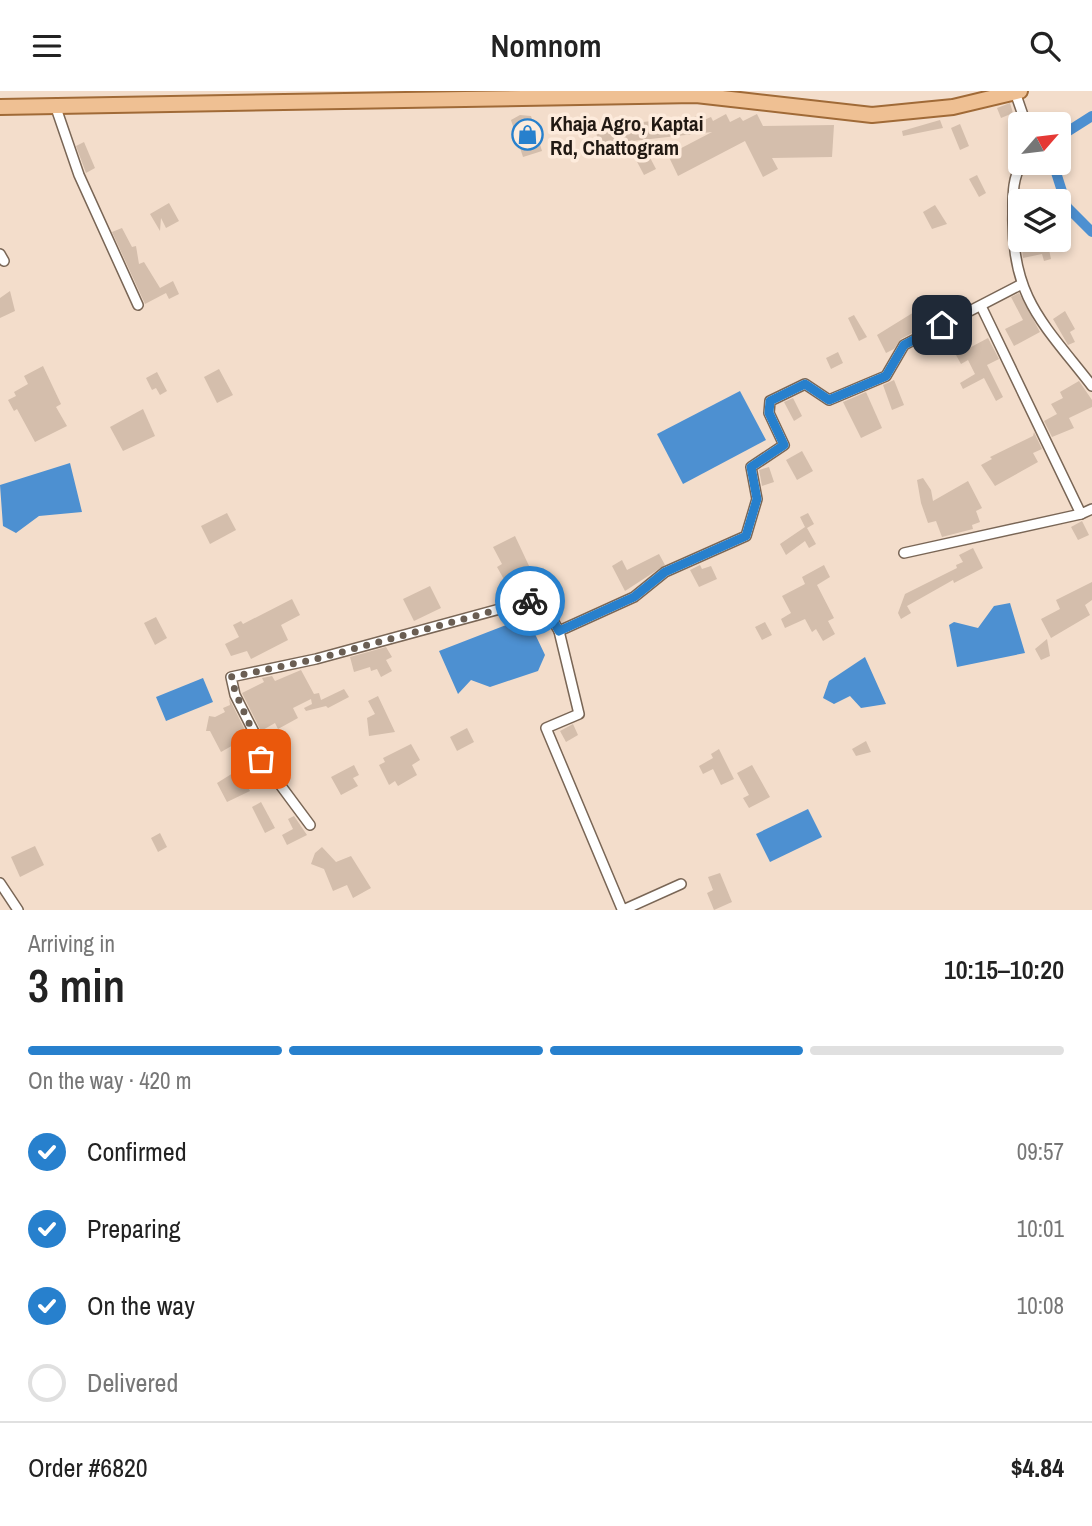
<!DOCTYPE html>
<html lang="en">
<head>
<meta charset="utf-8">
<style>
  :root { --surface:#fff; --page:#f2f2f2; --text:#222; --muted:#767676; --line:#e0e0e0; --accent:#2780cd }
  body { margin:0; font-family:"Archivo Narrow",sans-serif; background:var(--page); color:var(--text); height:100vh; display:flex; flex-direction:column; font-size:26px; white-space:nowrap }
  * { box-sizing:border-box; margin:0 }
  p { font-size:23px; color:var(--muted) }
  .icon { flex:none; width:38px; height:38px; fill:none; stroke:currentColor; stroke-width:2; stroke-linecap:round; stroke-linejoin:round }
  .map { position:relative; height:819px; overflow:hidden }
  .side { display:flex; flex-direction:column; background:var(--surface); flex:1 }
  .side>* { flex:none }
  .needle { width:46px; rotate:62deg }
  .fabs { position:absolute; left:1008px; top:21px; display:grid; gap:14px }
  .fabs a { display:grid; place-items:center; width:63px; height:63px; border-radius:7px; background:var(--surface); box-shadow:0 4px 10px #0003; font-size:35px }
  .pin { position:absolute; display:grid; place-items:center; width:60px; height:60px; color:#fff; margin:-30px; border-radius:14px; box-shadow:0 4px 10px #0006 }
  .courier { position:absolute; display:grid; place-items:center; width:70px; height:70px; margin:-35px; border:5px solid #2780cd; border-radius:50%; background:#fff; color:#222; box-shadow:0 2px 9px #0007 }
  .headline em { font-style:normal; font-weight:600 }
  .headline div { display:flex; flex-direction:column-reverse }
  .headline { display:flex; align-items:center; justify-content:space-between; height:119px; padding:0 28px }
  h1 { font-size:46px; font-weight:600; line-height:52px }
  .bar { display:grid; grid-template-columns:repeat(4,1fr); gap:10px 7px; align-content:center; height:84px; padding:0 28px }
  .bar i { height:9px; border-radius:5px; background:var(--line) }
  .bar .current { background:var(--accent) }
  .bar p { grid-column:span 4 }
  .line { display:flex; align-items:center; gap:18px; padding:0 28px; border-top:2px solid var(--line) }
  .line div { flex:1 }
  ol { padding:0 28px; list-style:none }
  li { display:flex; align-items:center; gap:21px; height:77px }
  li p { margin-inline-start:auto }
  li .icon { padding:7px; border-radius:50%; background:var(--accent); color:#fff; stroke-width:4 }
  li:last-child { color:var(--muted) }
  li i { width:38px; height:38px; border:4px solid var(--line); border-radius:50% }
  header { display:flex; justify-content:space-between; align-items:center; height:91px; padding:0 28px; background:var(--surface); font-size:32px; font-weight:600 }
  .map>svg:first-child { display:block }
  .water { fill:#4d90d1 }
  .lines { fill:none; stroke-linecap:round; stroke-linejoin:round }
  .canal { stroke:#4d90d1; stroke-width:10 }
  .building { fill:#d4beac }
  .street-casing { stroke:#796656; stroke-width:12 }
  .primary-casing { stroke:#a06a37; stroke-width:18 }
  .street { stroke:#fff; stroke-width:9 }
  .primary { stroke:#efc093; stroke-width:14 }
  .done { stroke:#6a5e53; stroke-width:7; stroke-dasharray:0 12.6 }
  .route { stroke:#2780cd; stroke-width:9 }
  .labels { text-anchor:middle; dominant-baseline:central; stroke-width:7; stroke-linejoin:round; paint-order:stroke }
  .poi-label { font-size:21px; font-weight:bold; fill:#211913; stroke:#fdebdc; text-anchor:start }
</style>
</head>
<body>
<header><svg class="icon" aria-label="menu" viewBox="0 0 24 24"><path d="M4 6h16M4 12h16M4 18h16"/></svg>Nomnom<svg class="icon" aria-label="search" viewBox="0 0 24 24"><circle cx="10" cy="10" r="6"/><path d="M15 15l6 6"/></svg></header>
<div class="map">
<svg width="1092" height="819" viewBox="0 0 1092 819">
  <rect width="100%" height="100%" fill="#f3ddcb"/>
  <g class="water">
    <path d="M740,300L766,349L683,393L657,343Z"/>
    <path d="M70,372L82,421L39,425L16,442L3,435L0,394Z"/>
    <path d="M1010,512L1025,562L957,576L949,534L954,531L978,537L994,515Z"/>
    <path d="M527,526L545,564L538,580L490,596L471,589L458,603L439,560Z"/>
    <path d="M865,566L886,613L861,617L850,605L834,613L823,607L829,590Z"/>
    <path d="M203,587L213,611L166,630L156,606Z"/>
    <path d="M808,718L822,746L770,771L756,743Z"/>
  </g>
  <g class="lines">
    <g class="canal">
      <path d="M1059,46L1092,25"/>
      <path d="M1053,72L1067,116L1092,141"/>
    </g>
  </g>
  <g class="building">
    <path d="M1010,12L1013,22L1001,27L997,17Z"/>
    <path d="M726,23L730,31L740,26L743,30L757,23L763,35L834,34L832,66L772,67L778,78L763,86L745,50L678,85L668,64L712,41L624,51L601,57L594,36L701,25L704,29L711,26L713,30Z"/>
    <path d="M520,24L531,25L542,60L523,66L511,29Z"/>
    <path d="M940,29L943,37L903,45L902,40Z"/>
    <path d="M960,33L969,55L960,59L951,37Z"/>
    <path d="M84,51L95,77L86,82L76,55Z"/>
    <path d="M645,57L656,78L644,84L633,63Z"/>
    <path d="M977,84L986,102L979,106L969,88Z"/>
    <path d="M169,112L179,130L166,137L161,127L160,140L150,123Z"/>
    <path d="M935,114L947,133L932,138L923,121Z"/>
    <path d="M122,137L132,156L136,155L139,173L144,171L160,197L173,190L179,203L169,208L166,202L145,213L112,141Z"/>
    <path d="M1021,149H1047L1051,168L1044,170L1042,163L1023,167Z"/>
    <path d="M10,200L15,220L0,227V207Z"/>
    <path d="M1019,202L1040,241L1014,255L1005,238L1023,229L1011,206Z"/>
    <path d="M919,218L927,234L901,248L894,258L886,262L877,244Z"/>
    <path d="M1065,220L1075,238L1070,241L1075,251L1068,254L1053,228Z"/>
    <path d="M854,224L867,246L859,250L848,227Z"/>
    <path d="M988,247L999,268L987,274L1003,306L996,310L984,287L963,298L960,292L975,283L968,269L961,273L956,264Z"/>
    <path d="M838,261L843,272L831,278L826,267Z"/>
    <path d="M43,275L61,313L56,316L67,335L35,351L17,318L14,320L8,309L16,305L14,301L28,293L24,285Z"/>
    <path d="M219,278L233,304L217,312L204,286Z"/>
    <path d="M157,281L167,300L160,304L156,297L152,299L146,287Z"/>
    <path d="M894,289L904,314L892,319L883,294Z"/>
    <path d="M1079,290L1092,309V316L1069,327L1074,337L1052,346L1044,330L1057,323L1051,313L1063,307L1060,301Z"/>
    <path d="M866,301L882,337L861,347L843,311Z"/>
    <path d="M793,307L802,325L794,330L784,311Z"/>
    <path d="M143,318L155,345L123,360L110,336Z"/>
    <path d="M1034,341L1042,358L1033,362L1038,371L995,395L981,374L992,368L990,366L1033,345Z"/>
    <path d="M802,360L813,380L797,389L786,369Z"/>
    <path d="M769,376L774,391L762,395L759,379Z"/>
    <path d="M923,387L931,399L933,410L968,390L982,417L976,420L980,431L972,434L973,438L942,446L936,430L928,432L921,412L917,389Z"/>
    <path d="M227,422L236,439L210,453L201,435Z"/>
    <path d="M808,422L814,433L807,437L816,453L809,457L805,450L786,464L780,453L805,436L800,426Z"/>
    <path d="M1082,430L1089,444L1078,449L1071,436Z"/>
    <path d="M515,445L538,494L519,504L511,489L506,492L497,476L502,473L493,456Z"/>
    <path d="M973,457L983,477L954,492L953,489L907,515L911,522L901,528L898,522L905,503L957,477L956,474L963,471L959,464Z"/>
    <path d="M659,463L665,474L625,500L612,475L622,469L627,479Z"/>
    <path d="M700,474L702,478L711,475L717,488L699,496L690,479Z"/>
    <path d="M824,474L830,486L817,494L834,527L828,530L835,543L823,550L816,538L812,541L805,528L785,537L781,528L791,522L782,505L805,493L802,486Z"/>
    <path d="M1092,491V509L1085,514L1090,524L1051,547L1041,528L1060,518L1056,509Z"/>
    <path d="M430,495L441,517L414,530L403,508Z"/>
    <path d="M292,508L300,524L281,534L288,549L251,568L247,560L231,565L225,553L239,546L233,534L241,530L243,533Z"/>
    <path d="M156,526L167,547L155,554L144,532Z"/>
    <path d="M765,531L772,544L762,549L755,536Z"/>
    <path d="M1047,548L1050,565L1041,569L1035,558Z"/>
    <path d="M386,556L392,566L386,569L392,580L381,586L377,578L371,580L370,576L354,581L350,566Z"/>
    <path d="M301,579L314,603L319,602L321,609L344,598L349,606L328,617L326,615L306,620L304,617L312,613L311,608L293,617L298,627L278,638L275,632L261,640L242,602L264,591L262,587L272,585L275,590Z"/>
    <path d="M378,605L395,641L369,645L367,627L375,623L368,610Z"/>
    <path d="M229,607L251,651L249,655L255,672L264,684L246,693L250,700L227,711L217,692L246,674L235,653L221,661L210,640H206L209,625L215,626L225,621L223,617L230,614Z"/>
    <path d="M573,633L578,644L566,651L560,640Z"/>
    <path d="M467,637L474,651L457,660L450,646Z"/>
    <path d="M866,650L871,661L856,665L852,658Z"/>
    <path d="M411,653L420,669L412,674L417,684L398,695L395,690L389,694L379,674L385,671L383,667Z"/>
    <path d="M719,658L734,688L721,694L713,678L703,683L699,675L713,667L711,663Z"/>
    <path d="M354,674L359,684L353,687L358,695L341,704L331,686Z"/>
    <path d="M752,674L770,706L749,717L743,707L749,704L737,682Z"/>
    <path d="M261,711L275,737L265,742L252,716Z"/>
    <path d="M294,725L307,744L287,754L282,744L293,738L288,728Z"/>
    <path d="M160,742L167,756L158,761L151,747Z"/>
    <path d="M35,755L44,774L20,786L11,766Z"/>
    <path d="M322,756L336,771L351,765L371,797L353,807L347,794L333,800L324,778L311,773L315,762Z"/>
    <path d="M720,782L732,811L714,819L707,802L713,799L708,786Z"/>
  </g>
  <g class="lines">
    <defs>
      <g id="street">
        <path d="M1015,1L1026,33"/>
        <path d="M55,14L79,84L138,214"/>
        <path d="M1022,72C1012,88 1013,104 1013,123C1011,207 1044,233 1092,295"/>
        <path d="M0,163L4,170"/>
        <path d="M981,215L1081,423L1092,418"/>
        <path d="M904,462L1081,423"/>
        <path d="M559,540L634,506L665,481L746,445L757,408L751,376L784,354L769,322L770,310L805,293L829,309L886,285L904,254L1020,194"/>
        <path d="M310,734L261,668L258,649L235,604L231,586L316,568L540,507L559,540L579,623L546,637L622,818"/>
        <path d="M0,792L18,819"/>
        <path d="M623,819L681,793"/>
      </g>
      <path id="primary" d="M0,16L696,4L872,24L953,16L1020,0"/>
    </defs>
    <use href="#street" class="street-casing"/>
    <use href="#primary" class="primary-casing"/>
    <use href="#street" class="street"/>
    <use href="#primary" class="primary"/>
  </g>
  <g class="lines">
    <path class="done" d="M261,668C256,639 238,615 231,586L316,568L530,510"/>
    <path class="route" d="M530,510L540,507L559,540L634,506L665,481L746,445L757,408L751,376L784,354L769,322L770,310L805,293L829,309L886,285L904,254L942,234"/>
  </g>
  <defs>
    <symbol id="shop-ring" viewBox="-11 -11 22 22"><circle r="9.5" fill="#fdebdc" stroke="#2780cd" stroke-width="1.5"/><path d="M-5-2.5h2.3a2.7 3.5 0 0 1 5.4 0H5L5.5 6h-11ZM-1.5-2.5h3a1.5 2.3 0 0 0-3 0Z" fill="#2780cd"/></symbol>
  </defs>
  <g fill-rule="evenodd">
    <use href="#shop-ring" x="510" y="26" width="35" height="35"/>
  </g>
  <g class="labels">
    <g class="poi-label">
      <text x="550" y="32">Khaja Agro, Kaptai<tspan x="550" dy="24">Rd, Chattogram</tspan></text>
    </g>
  </g>
</svg>
<div class="fabs">
<a><svg class="needle" viewBox="-14 -14 28 28"><path d="M0-13l5 13h-10z" fill="#e53935"/><path d="M0 13l5-13h-10z" fill="#767676"/></svg></a>
<a><svg class="icon" aria-label="layers" viewBox="0 0 24 24"><path d="M12 4l9 5-9 5-9-5zM3 14l9 5 9-5"/></svg></a>
</div>
<div class="pin" style="left:261px;top:668px;background:#ea580c"><svg class="icon" aria-label="bag" viewBox="0 0 24 24"><path d="M5 8h14l-1 12H6zM9 8a3 3 0 0 1 6 0"/></svg></div>
<div class="pin" style="left:942px;top:234px;background:#1f2937"><svg class="icon" aria-label="home" viewBox="0 0 24 24"><path d="M3 11l9-7 9 7M6 9v11h12V9"/></svg></div>
<div class="courier" style="left:530px;top:510px"><svg class="icon" aria-label="bike" viewBox="0 0 24 24"><circle cx="6" cy="16" r="4"/><circle cx="18" cy="16" r="4"/><path d="M6 16l4-8h5l3 8M10 8l3 8H6M13 5h3"/></svg></div>
</div>
<section class="side">
<div class="headline"><div><h1>3 min</h1><p>Arriving in</p></div><em>10:15–10:20</em></div>
<div class="bar"><i class="current"></i><i class="current"></i><i class="current"></i><i></i><p>On the way · 420 m</p></div>
<ol>
<li><svg class="icon" aria-label="check" viewBox="0 0 24 24"><path d="M5 12l5 5 9-10"/></svg>Confirmed<p>09:57</p></li>
<li><svg class="icon" aria-label="check" viewBox="0 0 24 24"><path d="M5 12l5 5 9-10"/></svg>Preparing<p>10:01</p></li>
<li><svg class="icon" aria-label="check" viewBox="0 0 24 24"><path d="M5 12l5 5 9-10"/></svg>On the way<p>10:08</p></li>
<li><i></i>Delivered</li>
</ol>
<div class="line" style="height:91px"><div>Order #6820</div><b>$4.84</b></div>
</section>
</body>
</html>
